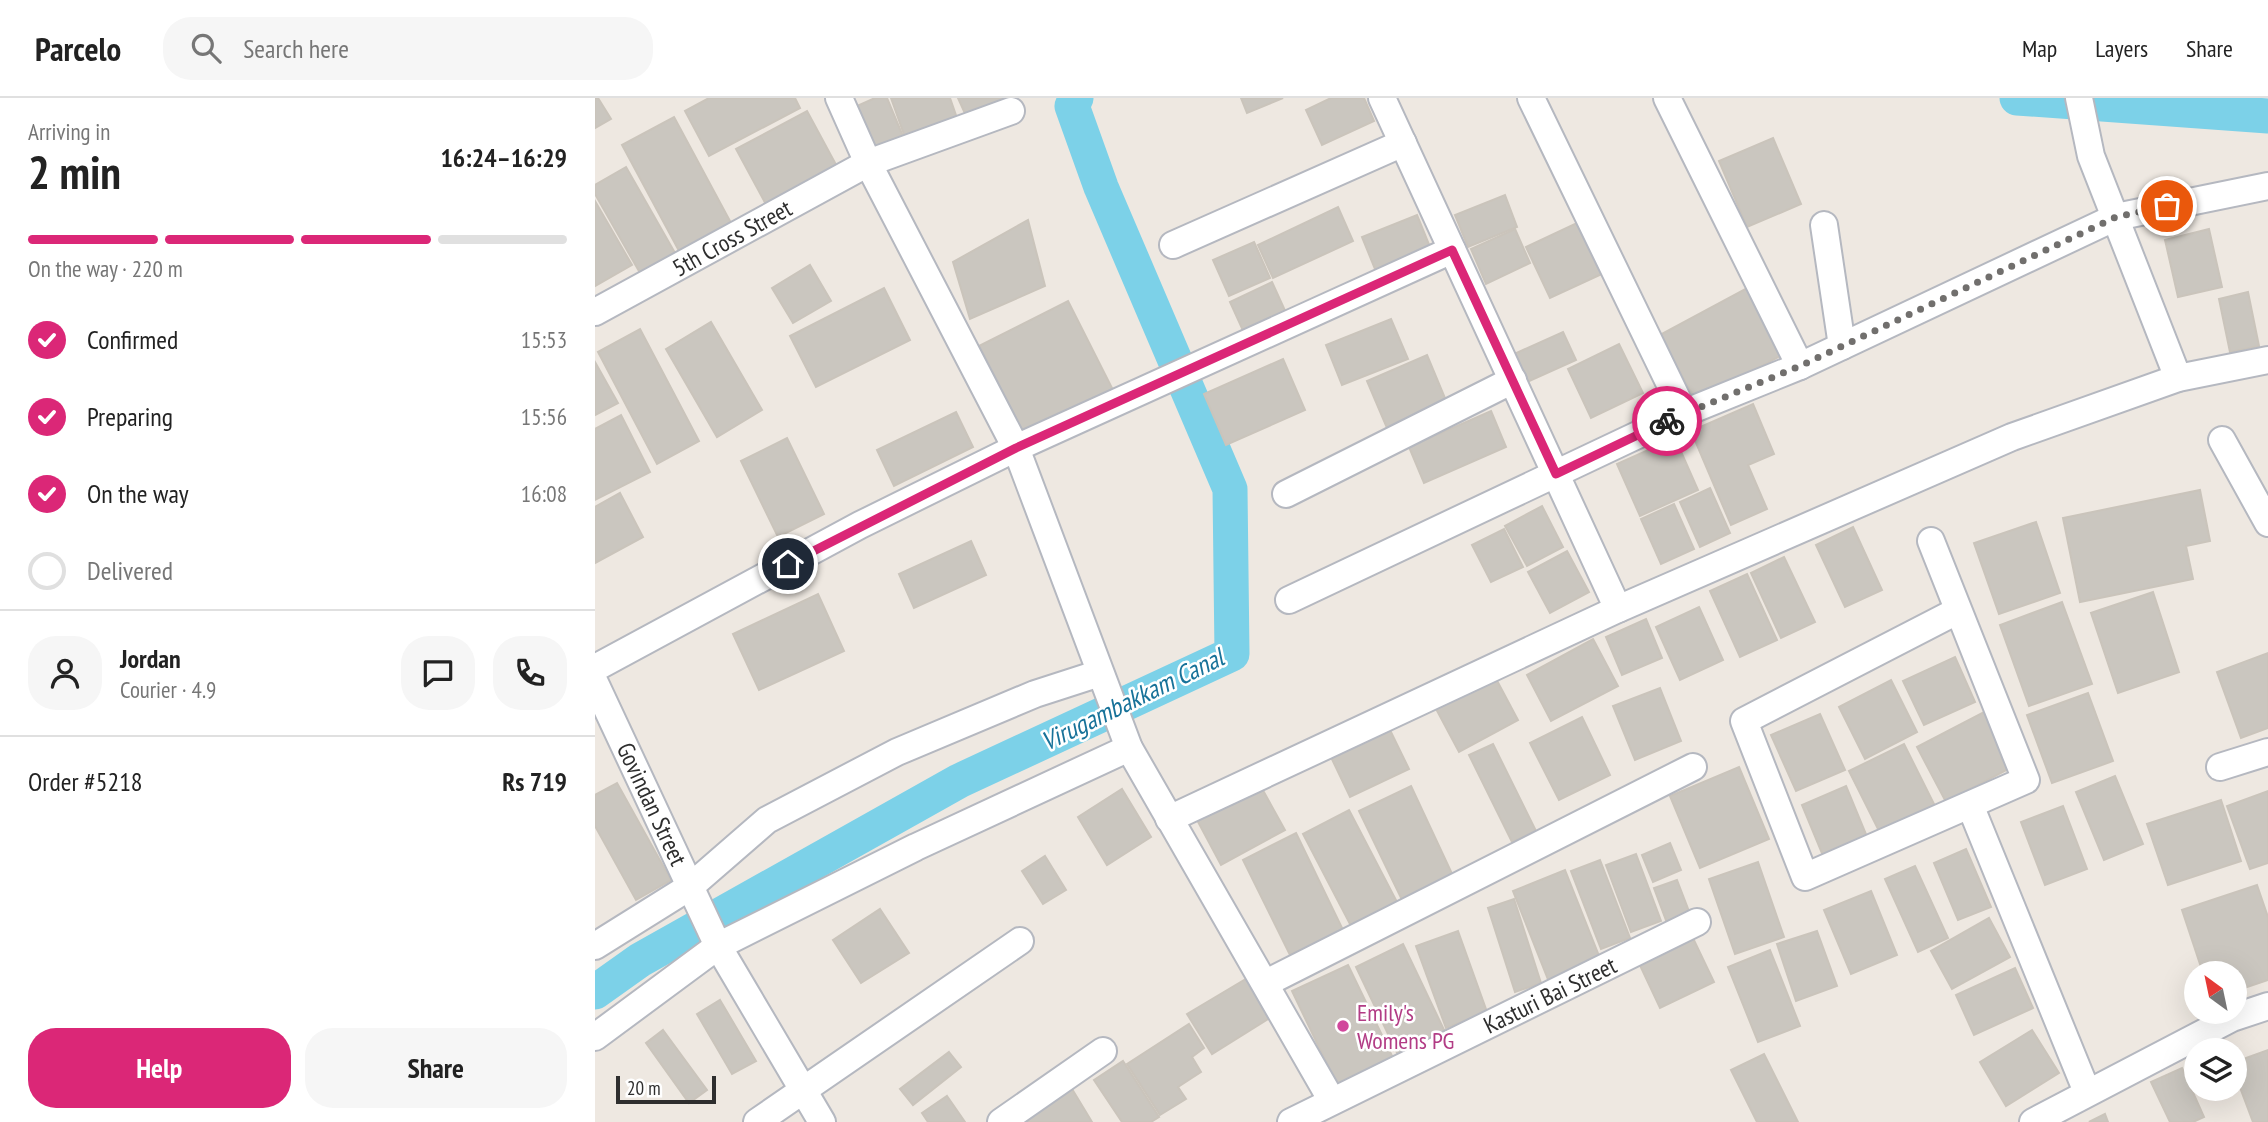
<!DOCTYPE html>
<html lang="en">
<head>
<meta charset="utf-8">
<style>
  :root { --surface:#fff; --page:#f6f6f6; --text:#222; --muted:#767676; --line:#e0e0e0; --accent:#db2777 }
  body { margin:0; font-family:"PT Sans Narrow",sans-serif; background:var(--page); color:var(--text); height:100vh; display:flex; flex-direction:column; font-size:26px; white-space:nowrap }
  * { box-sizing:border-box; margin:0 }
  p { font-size:23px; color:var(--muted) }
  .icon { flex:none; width:38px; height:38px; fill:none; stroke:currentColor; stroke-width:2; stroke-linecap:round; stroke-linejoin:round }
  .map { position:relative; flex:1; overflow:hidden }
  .side { display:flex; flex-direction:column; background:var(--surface); width:595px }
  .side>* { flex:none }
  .needle { width:46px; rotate:327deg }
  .fabs { position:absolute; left:1589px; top:863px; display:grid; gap:14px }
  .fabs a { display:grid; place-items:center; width:63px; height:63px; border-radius:50%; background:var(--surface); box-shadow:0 7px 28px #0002; font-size:35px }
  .scale { position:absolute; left:21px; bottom:18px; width:100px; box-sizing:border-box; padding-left:7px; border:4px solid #2e2e2e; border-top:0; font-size:19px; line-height:24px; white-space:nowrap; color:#2e2e2e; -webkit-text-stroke:5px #fff; paint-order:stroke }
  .pin { position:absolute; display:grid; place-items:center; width:60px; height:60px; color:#fff; margin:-30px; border:4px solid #fff; border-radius:50%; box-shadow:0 2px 7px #0007 }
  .courier { position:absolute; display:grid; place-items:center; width:70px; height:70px; margin:-35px; border:5px solid #db2777; border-radius:50%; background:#fff; color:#222; box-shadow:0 2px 9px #0007 }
  .overview em { font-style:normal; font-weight:700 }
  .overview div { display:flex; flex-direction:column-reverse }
  .overview { display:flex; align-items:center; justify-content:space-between; height:119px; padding:0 28px }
  h1 { font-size:46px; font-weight:700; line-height:52px }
  .bar { display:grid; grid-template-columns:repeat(4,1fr); gap:10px 7px; align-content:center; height:84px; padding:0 28px }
  .bar i { height:9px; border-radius:5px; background:var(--line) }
  .bar .active { background:var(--accent) }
  .bar p { grid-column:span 4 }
  .line { display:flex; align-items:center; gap:18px; padding:0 28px; border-top:2px solid var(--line) }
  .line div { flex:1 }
  .round { display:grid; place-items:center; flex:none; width:74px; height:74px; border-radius:28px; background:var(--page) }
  ol { padding:0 28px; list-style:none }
  li { display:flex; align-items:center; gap:21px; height:77px }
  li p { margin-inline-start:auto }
  li .icon { padding:7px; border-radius:50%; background:var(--accent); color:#fff; stroke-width:4 }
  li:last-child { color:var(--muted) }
  li i { width:38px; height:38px; border:4px solid var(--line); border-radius:50% }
  .action { display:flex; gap:14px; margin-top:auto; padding:14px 28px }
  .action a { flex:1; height:80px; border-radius:28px; background:var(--accent); color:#fff; font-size:28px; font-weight:700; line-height:80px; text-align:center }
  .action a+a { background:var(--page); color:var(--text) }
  header { display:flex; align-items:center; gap:42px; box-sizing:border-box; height:98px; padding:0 35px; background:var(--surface); border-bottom:2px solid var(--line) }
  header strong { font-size:33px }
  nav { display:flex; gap:38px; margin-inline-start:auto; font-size:24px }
  .search { width:490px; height:63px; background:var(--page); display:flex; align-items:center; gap:18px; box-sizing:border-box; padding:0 24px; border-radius:28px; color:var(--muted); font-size:26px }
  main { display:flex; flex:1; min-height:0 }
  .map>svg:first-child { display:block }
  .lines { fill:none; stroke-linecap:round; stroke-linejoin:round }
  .canal { stroke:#7cd1e8; stroke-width:35 }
  .building { fill:#cac6bf; stroke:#cac4bb; stroke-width:2 }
  .minor-casing { stroke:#b5b8c0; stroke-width:30 }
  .minor { stroke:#fff; stroke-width:26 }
  .done { stroke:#716f6d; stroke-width:7; stroke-dasharray:0 12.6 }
  .route { stroke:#db2777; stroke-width:9 }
  .hotel-dot { fill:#d1479c; stroke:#fff; stroke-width:2.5 }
  .labels { text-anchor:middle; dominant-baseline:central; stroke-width:5; stroke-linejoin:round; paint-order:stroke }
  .street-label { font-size:24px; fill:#2e2e2e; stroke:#fff }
  .hotel-label { font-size:24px; fill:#b23c85; stroke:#fff; text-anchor:start }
  .water-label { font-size:26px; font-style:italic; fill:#177299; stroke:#fff }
</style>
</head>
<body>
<header>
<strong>Parcelo</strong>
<div class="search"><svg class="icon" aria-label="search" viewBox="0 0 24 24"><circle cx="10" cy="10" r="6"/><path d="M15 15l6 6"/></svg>Search here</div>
<nav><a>Map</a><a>Layers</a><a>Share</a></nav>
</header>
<main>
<section class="side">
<div class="overview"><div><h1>2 min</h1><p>Arriving in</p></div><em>16:24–16:29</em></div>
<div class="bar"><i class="active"></i><i class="active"></i><i class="active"></i><i></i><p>On the way · 220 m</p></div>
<ol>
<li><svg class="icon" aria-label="check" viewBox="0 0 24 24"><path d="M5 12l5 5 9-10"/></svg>Confirmed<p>15:53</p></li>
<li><svg class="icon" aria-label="check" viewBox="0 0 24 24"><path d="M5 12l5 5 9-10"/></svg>Preparing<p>15:56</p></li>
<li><svg class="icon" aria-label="check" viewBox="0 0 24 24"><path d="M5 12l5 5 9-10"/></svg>On the way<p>16:08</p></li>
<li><i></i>Delivered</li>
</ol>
<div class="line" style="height:126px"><a class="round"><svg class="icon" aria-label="person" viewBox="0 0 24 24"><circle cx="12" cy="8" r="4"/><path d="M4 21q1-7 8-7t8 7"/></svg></a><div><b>Jordan</b><p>Courier · 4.9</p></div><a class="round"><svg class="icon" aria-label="chat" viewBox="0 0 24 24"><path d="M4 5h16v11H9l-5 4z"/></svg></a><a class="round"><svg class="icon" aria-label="phone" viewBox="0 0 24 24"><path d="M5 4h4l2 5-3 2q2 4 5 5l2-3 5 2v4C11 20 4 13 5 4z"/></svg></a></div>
<div class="line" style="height:91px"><div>Order #5218</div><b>Rs 719</b></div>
<div class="action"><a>Help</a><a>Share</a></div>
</section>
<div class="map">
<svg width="1673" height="1024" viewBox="0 0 1673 1024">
  <rect width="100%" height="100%" fill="#eee8e1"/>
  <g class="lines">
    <g class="canal">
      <path d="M1422,0L1673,18"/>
      <path d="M0,894L45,862L364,683L637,556L635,391L506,89L477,8L481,0"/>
    </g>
  </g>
  <g class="building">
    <path d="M0,0H3L16,21L0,30Z"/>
    <path d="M114,0H200L205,10L114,58L90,13Z"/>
    <path d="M280,0H292L310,43L282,55L262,8Z"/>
    <path d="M296,0H355L364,26L312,45Z"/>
    <path d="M363,0H413L372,20Z"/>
    <path d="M646,0H688L652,15Z"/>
    <path d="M736,0H769L779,23L727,47L711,12Z"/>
    <path d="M212,13L245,74L174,112L141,51Z"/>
    <path d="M79,19L142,136L90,164L27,47Z"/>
    <path d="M1178,40L1206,106L1152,129L1124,63Z"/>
    <path d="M31,69L84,162L49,182L0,96V87Z"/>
    <path d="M910,97L922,129L873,149L860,117Z"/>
    <path d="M0,103L37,167L0,188Z"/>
    <path d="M743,109L758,143L678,180L663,147Z"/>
    <path d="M822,117L837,154L782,176L767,139Z"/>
    <path d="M433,122L450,188L375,221L358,164Z"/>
    <path d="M984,124L1009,175L955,200L931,149Z"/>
    <path d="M920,131L935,165L891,186L876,151Z"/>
    <path d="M1614,131L1627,189L1583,199L1570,142Z"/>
    <path d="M659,144L675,180L634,198L618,162Z"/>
    <path d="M215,167L236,203L198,225L177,190Z"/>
    <path d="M677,184L692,217L650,237L635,204Z"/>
    <path d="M1154,189L1189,256L1101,303L1065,237Z"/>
    <path d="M289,190L315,242L221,289L195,238Z"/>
    <path d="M1653,194L1664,248L1635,254L1624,201Z"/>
    <path d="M473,203L518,292L429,338L384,248Z"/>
    <path d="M796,221L813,261L747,287L731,247Z"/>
    <path d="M116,224L167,312L122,339L71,251Z"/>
    <path d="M45,231L104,343L62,366L3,254Z"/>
    <path d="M968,234L981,262L930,285L917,257Z"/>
    <path d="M1024,246L1048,295L996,320L973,271Z"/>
    <path d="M832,257L852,305L792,330L772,283Z"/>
    <path d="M688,261L710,312L631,347L609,296Z"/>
    <path d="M0,264L23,305L0,317Z"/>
    <path d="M1158,306L1179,356L1153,367L1172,411L1136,427L1096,333Z"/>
    <path d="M896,313L911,349L829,385L814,349Z"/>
    <path d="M361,314L378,349L299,388L282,352Z"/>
    <path d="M26,317L55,374L0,402V331Z"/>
    <path d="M192,340L229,416L183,439L146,363Z"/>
    <path d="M1080,340L1103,392L1045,418L1022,366Z"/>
    <path d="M1115,390L1135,435L1105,449L1085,404Z"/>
    <path d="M1605,392L1615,443L1591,448L1598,481L1485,504L1468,420Z"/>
    <path d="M25,395L48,439L0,465V409Z"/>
    <path d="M1079,406L1099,451L1066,466L1046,421Z"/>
    <path d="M947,408L968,449L932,468L910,428Z"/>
    <path d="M1441,424L1465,495L1404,516L1379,445Z"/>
    <path d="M1258,429L1287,492L1250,509L1221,447Z"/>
    <path d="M909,431L928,469L896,484L877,447Z"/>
    <path d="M376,443L391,477L319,510L304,476Z"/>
    <path d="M972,453L994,494L955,515L933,474Z"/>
    <path d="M1189,459L1220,524L1186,540L1156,475Z"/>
    <path d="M1152,476L1182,542L1145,559L1115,493Z"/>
    <path d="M1558,494L1584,574L1523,595L1496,515Z"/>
    <path d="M223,496L249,553L164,592L138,536Z"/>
    <path d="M1467,504L1497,586L1434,608L1405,527Z"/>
    <path d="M1104,509L1128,562L1085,582L1061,529Z"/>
    <path d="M1051,521L1067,560L1027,577L1011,539Z"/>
    <path d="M998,541L1023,588L956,623L932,577Z"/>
    <path d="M1673,555V630L1646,640L1622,574Z"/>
    <path d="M1360,559L1380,604L1329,627L1308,583Z"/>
    <path d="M899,577L923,622L864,654L840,609Z"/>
    <path d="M1296,582L1322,634L1270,661L1244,609Z"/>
    <path d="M1065,590L1086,643L1040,662L1018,608Z"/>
    <path d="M1493,595L1518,663L1457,685L1432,617Z"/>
    <path d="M1389,614L1417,669L1351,704L1322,649Z"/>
    <path d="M1225,616L1250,672L1201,693L1176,637Z"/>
    <path d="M987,619L1015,677L964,702L935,645Z"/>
    <path d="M793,628L814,671L755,699L735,657Z"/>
    <path d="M898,646L941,733L917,744L874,657Z"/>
    <path d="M1309,646L1340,708L1285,735L1254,673Z"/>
    <path d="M1144,669L1174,741L1105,770L1075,698Z"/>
    <path d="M1520,678L1548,746L1509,762L1481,694Z"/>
    <path d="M22,685L76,782L41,802L0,728V697Z"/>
    <path d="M665,687L690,732L626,767L602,722Z"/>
    <path d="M816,688L859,780L808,804L764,713Z"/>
    <path d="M1251,688L1275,746L1231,765L1207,707Z"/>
    <path d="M527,691L556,739L512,767L483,719Z"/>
    <path d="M1673,693V765L1655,771L1632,708Z"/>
    <path d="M1626,702L1646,763L1573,787L1552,726Z"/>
    <path d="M1468,708L1492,771L1450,787L1426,724Z"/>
    <path d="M754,712L802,804L756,828L708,736Z"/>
    <path d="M701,735L748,832L695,857L648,762Z"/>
    <path d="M1075,745L1086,772L1058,784L1047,757Z"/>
    <path d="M1371,751L1396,809L1363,822L1339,765Z"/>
    <path d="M1041,756L1066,823L1036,834L1011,767Z"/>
    <path d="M450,758L471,792L448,806L427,773Z"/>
    <path d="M1005,762L1035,840L1006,851L976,773Z"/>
    <path d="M1163,764L1189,839L1140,856L1114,781Z"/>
    <path d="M1320,768L1353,840L1323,854L1290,781Z"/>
    <path d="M970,772L1006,863L954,884L918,793Z"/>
    <path d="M1082,782L1095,816L1072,825L1059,790Z"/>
    <path d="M1662,787L1673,819V882L1640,893V875H1608L1587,812Z"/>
    <path d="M1276,793L1302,857L1256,876L1229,812Z"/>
    <path d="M919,801L946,885L920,894L893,810Z"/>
    <path d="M285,811L314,855L266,885L238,842Z"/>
    <path d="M1394,820L1415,859L1357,891L1336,853Z"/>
    <path d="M863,833L892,914L851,930L821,848Z"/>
    <path d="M1222,833L1242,888L1201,903L1182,846Z"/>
    <path d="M1096,836L1119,884L1065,910L1042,861Z"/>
    <path d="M808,846L851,936L804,959L761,869Z"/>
    <path d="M1175,852L1205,928L1163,944L1133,869Z"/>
    <path d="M753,867L799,962L743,989L697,893Z"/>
    <path d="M1420,870L1438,910L1379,937L1361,897Z"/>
    <path d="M654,879L678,918L617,956L592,916Z"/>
    <path d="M125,902L161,963L137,976L102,916Z"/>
    <path d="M594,926L609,950L597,959L606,974L583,989L591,1001L565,1017L532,966Z"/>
    <path d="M68,932L112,992L94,1005L51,945Z"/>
    <path d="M1437,932L1464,975L1411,1008L1385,964Z"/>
    <path d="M1673,952V1024H1658L1640,976V964Z"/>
    <path d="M354,954L366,969L318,1007L305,991Z"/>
    <path d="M1169,956L1203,1024H1162L1136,972Z"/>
    <path d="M528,963L564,1019L556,1024H527L499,982Z"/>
    <path d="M1587,970L1609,1019L1598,1024H1575L1556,984Z"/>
    <path d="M474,986L497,1024H422Z"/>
    <path d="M352,998L370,1024H333L327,1015Z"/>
    <path d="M1510,1016L1513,1024H1494Z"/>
  </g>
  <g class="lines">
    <defs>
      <g id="minor">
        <path d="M244,0L273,65L421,350L534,650L737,1003"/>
        <path d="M787,0L1023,511"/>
        <path d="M936,0L1089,315"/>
        <path d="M1072,0L1205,268"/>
        <path d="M1484,0L1496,58L1583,280"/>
        <path d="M1229,127L1247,248"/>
        <path d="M578,147L808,45"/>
        <path d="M0,214L273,65L416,13"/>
        <path d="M1627,342L1673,425"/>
        <path d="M691,396L918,282"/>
        <path d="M1336,443L1431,682L1210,779L1149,623L1362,513"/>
        <path d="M694,502L1089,315L1205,268L1521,119L1673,88"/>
        <path d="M0,570L265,427L421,350L857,152"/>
        <path d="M0,585L123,848L227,1024"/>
        <path d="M1625,669L1673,654"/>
        <path d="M1375,707L1492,994"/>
        <path d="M574,721L1023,511L1417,339L1583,280L1673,262"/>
        <path d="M0,848L96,788L172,722L302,654L440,596L505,575"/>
        <path d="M671,885L1098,669"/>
        <path d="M0,939L123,848L321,749L534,650"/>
        <path d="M162,1024L425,843"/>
        <path d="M406,1024L508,953"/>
        <path d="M696,1024L1102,824"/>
        <path d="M1438,1024L1637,920L1673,908"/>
      </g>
    </defs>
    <use href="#minor" class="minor-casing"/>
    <use href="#minor" class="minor"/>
  </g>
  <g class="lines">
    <path class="done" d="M1072,323L1205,268L1521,119L1572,108"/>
    <path class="route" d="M193,466L421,350L857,152L961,376L1072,323"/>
  </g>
  <circle class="hotel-dot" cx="748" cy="928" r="7"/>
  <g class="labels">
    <g class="street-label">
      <text transform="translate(137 140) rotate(-29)">5th Cross Street</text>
      <text transform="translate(57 706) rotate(65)">Govindan Street</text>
      <text transform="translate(955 897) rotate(-26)">Kasturi Bai Street</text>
    </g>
    <g class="hotel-label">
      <text x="762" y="914">Emily's<tspan x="762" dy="28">Womens PG</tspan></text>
    </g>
    <g class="water-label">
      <text transform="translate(537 601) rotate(-26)">Virugambakkam Canal</text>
    </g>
  </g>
</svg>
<div class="fabs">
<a><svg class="needle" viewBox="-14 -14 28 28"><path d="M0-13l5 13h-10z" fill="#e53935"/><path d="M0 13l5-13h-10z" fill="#767676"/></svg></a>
<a><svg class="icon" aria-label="layers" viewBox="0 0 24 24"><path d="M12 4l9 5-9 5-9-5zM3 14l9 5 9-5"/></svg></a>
</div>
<div class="scale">20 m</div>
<div class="pin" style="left:1572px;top:108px;background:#ea580c"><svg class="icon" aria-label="bag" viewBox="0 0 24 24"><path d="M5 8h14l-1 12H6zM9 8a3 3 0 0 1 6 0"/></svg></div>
<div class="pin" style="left:193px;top:466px;background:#1f2937"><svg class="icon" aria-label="home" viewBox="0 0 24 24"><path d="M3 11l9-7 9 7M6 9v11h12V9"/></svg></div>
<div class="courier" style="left:1072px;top:323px"><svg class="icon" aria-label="bike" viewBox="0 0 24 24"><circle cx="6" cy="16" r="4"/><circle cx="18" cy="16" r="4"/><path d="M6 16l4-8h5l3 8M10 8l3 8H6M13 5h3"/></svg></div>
</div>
</main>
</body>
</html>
